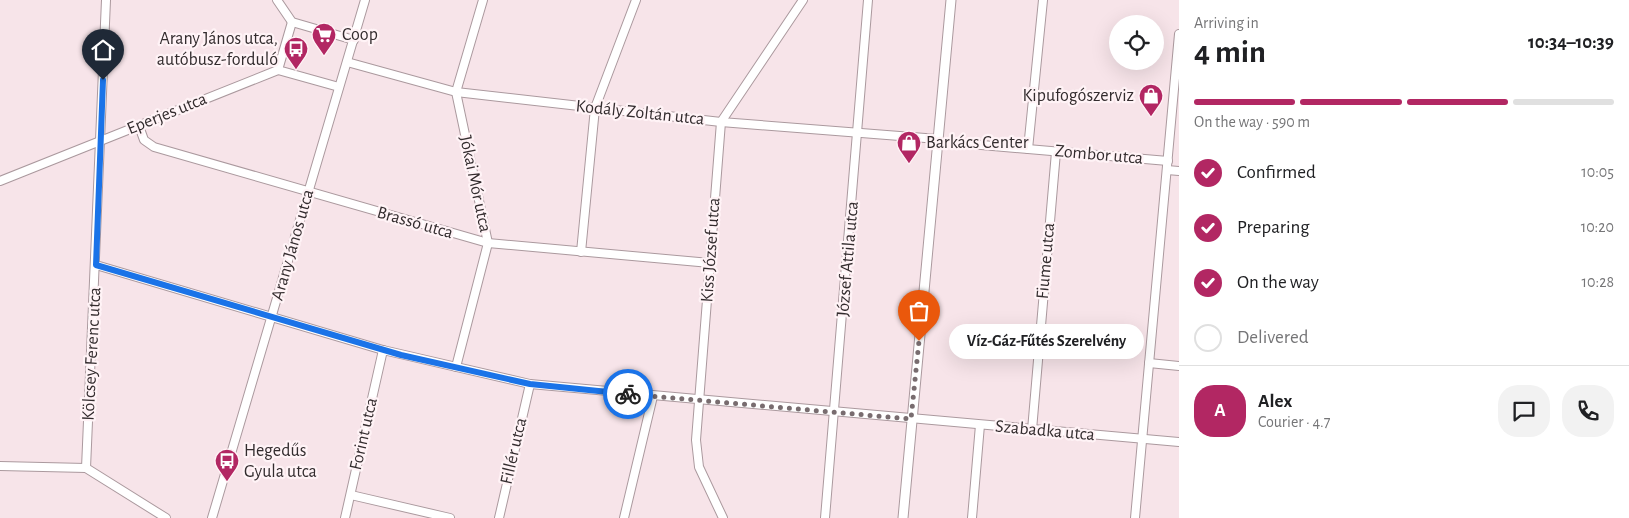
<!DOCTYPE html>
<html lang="en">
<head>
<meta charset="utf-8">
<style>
  :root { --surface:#fff; --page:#f2f2f2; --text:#202124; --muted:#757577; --line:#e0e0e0; --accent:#b22763 }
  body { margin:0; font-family:"Alegreya Sans",sans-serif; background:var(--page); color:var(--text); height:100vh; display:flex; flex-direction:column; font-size:19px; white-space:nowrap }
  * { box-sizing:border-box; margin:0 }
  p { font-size:16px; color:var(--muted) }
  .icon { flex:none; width:28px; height:28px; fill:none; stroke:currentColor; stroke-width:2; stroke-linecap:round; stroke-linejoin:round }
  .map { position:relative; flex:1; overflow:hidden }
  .drawer { display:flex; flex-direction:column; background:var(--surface); width:450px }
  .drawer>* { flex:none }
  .buttons { position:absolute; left:1109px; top:15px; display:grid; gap:10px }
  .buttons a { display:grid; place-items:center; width:55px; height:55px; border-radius:50%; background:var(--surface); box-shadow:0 5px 20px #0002; font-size:25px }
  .pin { position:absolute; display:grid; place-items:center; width:42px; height:42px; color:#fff; margin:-51px -21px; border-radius:50% 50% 50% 0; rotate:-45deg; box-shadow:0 0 5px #0007 }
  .pin .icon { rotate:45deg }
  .courier { position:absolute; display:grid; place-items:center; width:50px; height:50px; margin:-25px; border:4px solid #1a73e8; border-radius:50%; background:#fff; color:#222; box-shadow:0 1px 6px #0007 }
  .bubble { position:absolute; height:35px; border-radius:18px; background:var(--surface); box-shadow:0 5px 20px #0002; font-size:16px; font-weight:600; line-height:35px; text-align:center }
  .summary em { font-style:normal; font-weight:600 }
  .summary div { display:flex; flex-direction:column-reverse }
  .summary { display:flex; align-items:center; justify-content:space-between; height:85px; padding:0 15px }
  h1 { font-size:32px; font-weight:600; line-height:38px }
  .bar { display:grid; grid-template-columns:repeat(4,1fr); gap:8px 5px; align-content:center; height:60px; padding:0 15px }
  .bar i { height:6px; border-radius:4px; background:var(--line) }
  .bar .selected { background:var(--accent) }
  .bar p { grid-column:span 4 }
  .line { display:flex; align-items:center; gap:12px; padding:0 15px; border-top:1px solid var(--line) }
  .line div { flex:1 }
  .round { display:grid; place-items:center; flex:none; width:52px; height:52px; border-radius:20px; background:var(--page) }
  ol { padding:0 15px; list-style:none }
  li { display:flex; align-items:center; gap:15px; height:55px }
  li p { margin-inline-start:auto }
  li .icon { padding:5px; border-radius:50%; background:var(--accent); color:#fff; stroke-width:4 }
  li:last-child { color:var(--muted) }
  li i { width:28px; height:28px; border:2px solid var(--line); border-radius:50% }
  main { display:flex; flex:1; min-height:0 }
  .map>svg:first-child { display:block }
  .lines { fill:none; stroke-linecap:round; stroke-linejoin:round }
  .minor-casing { stroke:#ab999e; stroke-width:10 }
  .tertiary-casing { stroke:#ab999e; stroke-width:11 }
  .minor { stroke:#fff; stroke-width:8 }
  .tertiary { stroke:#fff; stroke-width:9 }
  .done { stroke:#786c6f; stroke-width:5; stroke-dasharray:0 9 }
  .route { stroke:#1a73e8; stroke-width:6 }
  .labels { text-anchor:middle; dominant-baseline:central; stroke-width:4.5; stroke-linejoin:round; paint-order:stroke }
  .poi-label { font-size:18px; fill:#332c2e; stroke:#fff3f6; text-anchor:start }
  .street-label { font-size:18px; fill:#332c2e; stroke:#fff3f6 }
</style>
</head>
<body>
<main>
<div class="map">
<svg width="1179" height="518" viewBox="0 0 1179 518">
  <rect width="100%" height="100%" fill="#f7e4e9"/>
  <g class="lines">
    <defs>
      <g id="minor">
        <path d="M277,0L292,22L354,40"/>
        <path d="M292,22L278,70L339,87"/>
        <path d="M347,62L456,92L721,122L938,139"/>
        <path d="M139,126L144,140L154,147L488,243L710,263"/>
        <path d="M970,144L1168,161"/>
        <path d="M1028,149L1043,0"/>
        <path d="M1167,170L1179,171"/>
        <path d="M0,181L278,70"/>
        <path d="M581,252L595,108L636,0"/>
        <path d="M96,265L383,350L530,384L1179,442"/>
        <path d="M1149,363L1179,366"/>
        <path d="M456,367L488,243L456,92L483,0"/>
        <path d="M1032,430L1056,152"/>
        <path d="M0,466L86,468L166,518"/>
        <path d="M86,468L106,0"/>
        <path d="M351,495L450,518"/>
        <path d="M212,518L365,0"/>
        <path d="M345,518L383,350"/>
        <path d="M499,518L530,384"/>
        <path d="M624,518L653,396"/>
        <path d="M723,518L699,467L696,440L721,122L803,0"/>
        <path d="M825,518L868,0"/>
        <path d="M972,518L980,425"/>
        <path d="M1135,518L1179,34"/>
      </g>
      <path id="tertiary" d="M903,518L951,0"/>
    </defs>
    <use href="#minor" class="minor-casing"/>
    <use href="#tertiary" class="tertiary-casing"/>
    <use href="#minor" class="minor"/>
    <use href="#tertiary" class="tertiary"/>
  </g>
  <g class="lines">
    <path class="done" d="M628,394L911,419L919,341"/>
    <path class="route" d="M103,80L96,265L401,355L530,384L628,394"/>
  </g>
  <defs>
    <symbol id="supermarket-pin" viewBox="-11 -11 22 30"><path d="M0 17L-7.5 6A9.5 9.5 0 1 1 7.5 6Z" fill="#b22763" stroke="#fff3f6"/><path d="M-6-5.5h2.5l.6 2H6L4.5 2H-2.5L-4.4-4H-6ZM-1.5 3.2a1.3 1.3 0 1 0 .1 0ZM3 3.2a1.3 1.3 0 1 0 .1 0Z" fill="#fff"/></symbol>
    <symbol id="bus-pin" viewBox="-11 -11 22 30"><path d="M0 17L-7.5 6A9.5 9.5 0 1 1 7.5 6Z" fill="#b22763" stroke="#fff3f6"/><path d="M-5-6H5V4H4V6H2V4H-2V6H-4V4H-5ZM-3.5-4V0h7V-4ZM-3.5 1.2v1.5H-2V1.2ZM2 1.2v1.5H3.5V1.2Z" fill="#fff"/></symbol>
    <symbol id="shop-pin" viewBox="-11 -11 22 30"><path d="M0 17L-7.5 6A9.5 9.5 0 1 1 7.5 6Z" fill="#b22763" stroke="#fff3f6"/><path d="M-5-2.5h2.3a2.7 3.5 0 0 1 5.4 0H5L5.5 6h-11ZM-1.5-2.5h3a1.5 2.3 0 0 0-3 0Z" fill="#fff"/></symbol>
  </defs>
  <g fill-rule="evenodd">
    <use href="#supermarket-pin" x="310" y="21" width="28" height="38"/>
    <use href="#bus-pin" x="282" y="35" width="28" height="38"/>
    <use href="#shop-pin" x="1137" y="82" width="28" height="38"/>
    <use href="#shop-pin" x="895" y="129" width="28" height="38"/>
    <use href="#bus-pin" x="213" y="447" width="28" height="38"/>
  </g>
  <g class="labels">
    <g class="poi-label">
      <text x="342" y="35">Coop</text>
      <text x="278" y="39" text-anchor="end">Arany János utca,<tspan x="278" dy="21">autóbusz-forduló</tspan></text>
      <text x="1134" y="96" text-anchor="end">Kipufogószerviz</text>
      <text x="926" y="143">Barkács Center</text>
      <text x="244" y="451">Hegedűs<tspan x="244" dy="21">Gyula utca</tspan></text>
    </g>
    <g class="street-label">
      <text transform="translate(640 113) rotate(6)">Kodály Zoltán utca</text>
      <text transform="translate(167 114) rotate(-22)">Eperjes utca</text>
      <text transform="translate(1099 155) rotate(5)">Zombor utca</text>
      <text transform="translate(475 184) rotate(78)">Jókai Mór utca</text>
      <text transform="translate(415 223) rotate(16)">Brassó utca</text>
      <text transform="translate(293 245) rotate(-74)">Arany János utca</text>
      <text transform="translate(711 250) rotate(-86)">Kiss József utca</text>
      <text transform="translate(848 259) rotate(-85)">József Attila utca</text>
      <text transform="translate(1046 261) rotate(-85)">Fiume utca</text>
      <text transform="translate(92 354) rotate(-87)">Kölcsey Ferenc utca</text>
      <text transform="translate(1045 431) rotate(5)">Szabadka utca</text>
      <text transform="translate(364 434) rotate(-77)">Forint utca</text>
      <text transform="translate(514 451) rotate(-77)">Fillér utca</text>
    </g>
  </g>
</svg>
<div class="buttons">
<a><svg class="icon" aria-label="locate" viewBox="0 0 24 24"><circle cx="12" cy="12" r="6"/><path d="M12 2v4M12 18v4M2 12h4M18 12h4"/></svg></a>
</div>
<div class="pin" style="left:919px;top:341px;background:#ea580c"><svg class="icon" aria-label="bag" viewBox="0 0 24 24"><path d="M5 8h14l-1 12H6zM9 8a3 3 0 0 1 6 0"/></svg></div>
<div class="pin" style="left:103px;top:80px;background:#1f2937"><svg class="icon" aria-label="home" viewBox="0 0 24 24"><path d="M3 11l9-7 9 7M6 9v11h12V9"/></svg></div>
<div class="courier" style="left:628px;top:394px"><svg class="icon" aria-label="bike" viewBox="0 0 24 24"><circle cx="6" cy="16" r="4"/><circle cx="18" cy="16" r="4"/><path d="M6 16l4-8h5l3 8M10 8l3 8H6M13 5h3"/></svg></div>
<div class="bubble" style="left:949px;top:324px;width:195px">Víz-Gáz-Fűtés Szerelvény</div>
</div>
<section class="drawer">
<div class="summary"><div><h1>4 min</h1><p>Arriving in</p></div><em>10:34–10:39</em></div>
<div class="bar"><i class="selected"></i><i class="selected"></i><i class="selected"></i><i></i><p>On the way · 590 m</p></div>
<ol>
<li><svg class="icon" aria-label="check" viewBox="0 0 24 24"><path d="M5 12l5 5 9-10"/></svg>Confirmed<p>10:05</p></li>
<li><svg class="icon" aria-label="check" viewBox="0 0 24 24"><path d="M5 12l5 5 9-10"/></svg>Preparing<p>10:20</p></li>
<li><svg class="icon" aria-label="check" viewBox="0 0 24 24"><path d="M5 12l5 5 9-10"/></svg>On the way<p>10:28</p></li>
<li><i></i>Delivered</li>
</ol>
<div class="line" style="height:90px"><b class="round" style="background:var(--accent);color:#fff">A</b><div><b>Alex</b><p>Courier · 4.7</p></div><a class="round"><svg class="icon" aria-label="chat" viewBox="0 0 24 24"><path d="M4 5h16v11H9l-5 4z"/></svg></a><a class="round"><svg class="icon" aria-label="phone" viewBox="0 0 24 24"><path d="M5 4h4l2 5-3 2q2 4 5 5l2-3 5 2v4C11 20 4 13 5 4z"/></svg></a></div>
</section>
</main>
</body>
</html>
